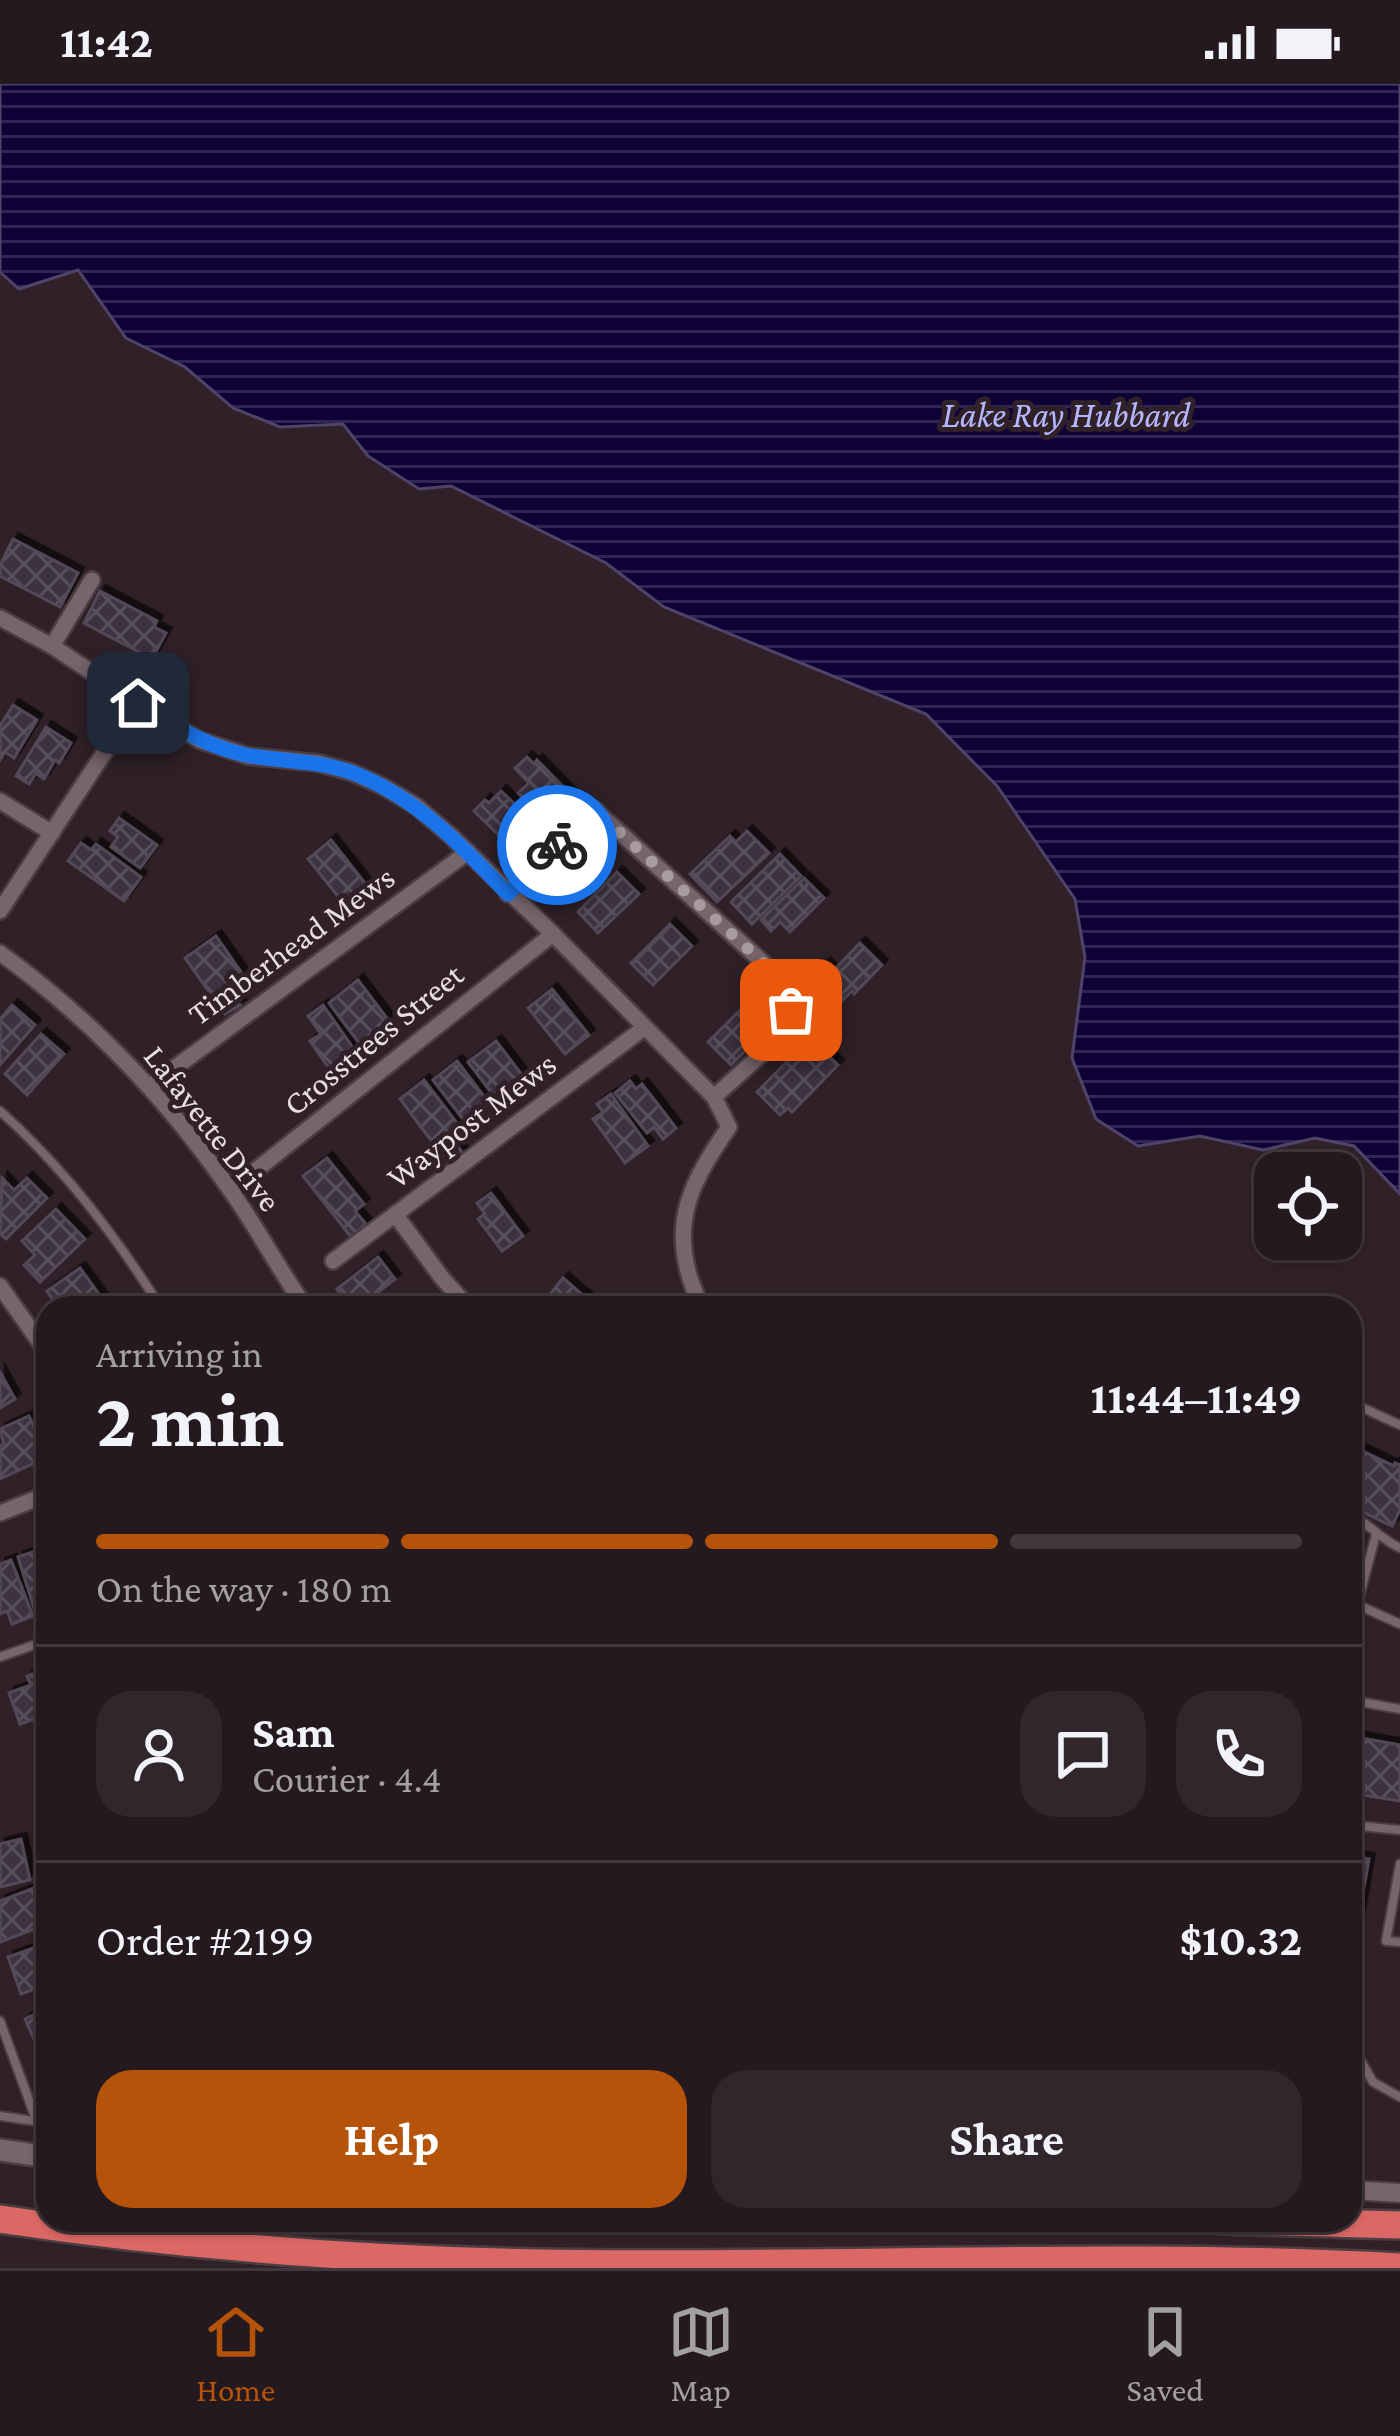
<!DOCTYPE html>
<html lang="en">
<head>
<meta charset="utf-8">
<style>
  :root { --surface:#24191e; --page:#30262b; --text:#f1f3f6; --muted:#a3a0a4; --line:#41383c; --accent:#b45309 }
  body { margin:0; font-family:"Crimson Pro",serif; background:var(--page); color:var(--text); height:100vh; display:flex; flex-direction:column; font-size:45px; white-space:nowrap }
  * { box-sizing:border-box; margin:0 }
  p { font-size:39px; color:var(--muted) }
  .icon { flex:none; width:66px; height:66px; fill:none; stroke:currentColor; stroke-width:2; stroke-linecap:round; stroke-linejoin:round }
  .map { position:relative; flex:1; overflow:hidden }
  .sheet { position:absolute; left:36px; top:1212px; width:1326px; height:936px; display:flex; flex-direction:column; background:var(--surface); border-radius:36px; box-shadow:0 3px 9px #0004,0 0 0 3px var(--line) }
  .sheet>* { flex:none }
  .fabs { position:absolute; left:1254px; top:1068px; display:grid; gap:24px }
  .fabs a { display:grid; place-items:center; width:108px; height:108px; border-radius:24px; background:var(--surface); box-shadow:0 3px 9px #0004,0 0 0 3px var(--line); font-size:60px }
  .pin { position:absolute; display:grid; place-items:center; width:102px; height:102px; color:#fff; margin:-51px; border-radius:24px; box-shadow:0 6px 18px #0006 }
  .courier { position:absolute; display:grid; place-items:center; width:120px; height:120px; margin:-60px; border:9px solid #1a73e8; border-radius:50%; background:#fff; color:#222; box-shadow:0 3px 15px #0007 }
  .headline em { font-style:normal; font-weight:700 }
  .headline div { display:flex; flex-direction:column-reverse }
  .headline { display:flex; align-items:center; justify-content:space-between; height:204px; padding:0 60px }
  h1 { font-size:78px; font-weight:700; line-height:90px }
  .bar { display:grid; grid-template-columns:repeat(4,1fr); gap:18px 12px; align-content:center; height:144px; padding:0 60px }
  .bar i { height:15px; border-radius:9px; background:var(--line) }
  .bar .current { background:var(--accent) }
  .bar p { grid-column:span 4 }
  .line { display:flex; align-items:center; gap:30px; padding:0 60px; border-top:3px solid var(--line) }
  .line div { flex:1 }
  .round { display:grid; place-items:center; flex:none; width:126px; height:126px; border-radius:36px; background:var(--page) }
  .action { display:flex; gap:24px; margin-top:auto; padding:24px 60px }
  .action a { flex:1; height:138px; border-radius:36px; background:var(--accent); color:#fff; font-size:48px; font-weight:700; line-height:138px; text-align:center }
  .action a+a { background:var(--page); color:var(--text) }
  .status { display:flex; justify-content:space-between; align-items:center; height:84px; padding:0 60px; background:var(--surface); direction:ltr }
  .status svg { height:33px; fill:currentColor }
  .menu { display:flex; justify-content:space-around; align-items:center; height:168px; border-top:3px solid var(--line); background:var(--surface); font-size:33px; color:var(--muted) }
  .menu a { display:grid; justify-items:center; gap:6px }
  .menu .current { color:var(--accent) }
  .map>svg:first-child { display:block }
  .water { fill:url(#water-rules); stroke:#4f436a; stroke-width:3 }
  .building { fill:url(#building-cross-hatch); stroke:#524957; stroke-width:3; filter:url(#shadow) }
  .lines { fill:none; stroke-linecap:round; stroke-linejoin:round }
  .service-casing { stroke:#4a3d43; stroke-width:12 }
  .minor-casing { stroke:#4a3d43; stroke-width:20 }
  .tertiary-casing { stroke:#4a3d43; stroke-width:22 }
  .secondary-casing { stroke:#4a3d43; stroke-width:26 }
  .motorway-casing { stroke:#4a3d43; stroke-width:32 }
  .service { stroke:#77656d; stroke-width:8 }
  .minor { stroke:#77656d; stroke-width:15 }
  .tertiary { stroke:#77656d; stroke-width:18 }
  .secondary { stroke:#77656d; stroke-width:21 }
  .motorway { stroke:#db6865; stroke-width:27 }
  .done { stroke:#a89ca1; stroke-width:12; stroke-dasharray:0 21.6 }
  .route { stroke:#1a73e8; stroke-width:15 }
  .labels { text-anchor:middle; dominant-baseline:central; stroke-width:10; stroke-linejoin:round; paint-order:stroke }
  .street-label { font-size:33px; fill:#e8dee2; stroke:#302128 }
  .water-label { font-size:36px; font-style:italic; fill:#b4b7fe; stroke:#302128 }
</style>
</head>
<body>
<div class="status"><b>11:42</b><svg viewBox="0 0 49 12"><path d="M0 12V9h3v3zM5 12V6h3v6zM10 12V3h3v9zM15 12V0h3v12zM26 1h20v11H26zM47 4h2v5h-2z"/></svg></div>
<div class="map">
<svg width="1400" height="2184" viewBox="0 0 1400 2184">
  <defs>
    <pattern id="water-rules" width="6" height="5" patternUnits="userSpaceOnUse" patternTransform="scale(3)"><rect width="6" height="5" fill="#0d0136"/><path d="M0 2.5h6" fill="none" stroke="#302653"/></pattern>
    <pattern id="building-cross-hatch" width="8" height="8" patternUnits="userSpaceOnUse" patternTransform="scale(3)"><rect width="8" height="8" fill="#3c3340"/><path d="M0 0l8 8M0 8l8-8" fill="none" stroke="#58505b"/></pattern>
    <filter id="shadow"><feDropShadow dx="5.5" dy="-5.5" stdDeviation="0" flood-color="#0009"/></filter>
  </defs>
  <rect width="100%" height="100%" fill="#302128"/>
  <path class="water" d="M0,0H1400V1110L1354,1062L1315,1054L1263,1066L1200,1052L1138,1062L1096,1035L1072,974L1085,873L1075,815L997,702L926,630L664,523L606,479L451,402L419,405L368,372L343,340L280,343L233,324L185,283L126,254L78,186L19,205L0,188Z"/>
  <g class="building">
    <path d="M13,455L78,489L60,523L0,492V481Z"/>
    <path d="M100,507L157,537L154,543L166,549L152,575L84,539Z"/>
    <path d="M13,621L37,636L14,674L5,668L0,676V642Z"/>
    <path d="M46,643L71,659L59,679L55,676L44,695L36,689L29,700L16,692Z"/>
    <path d="M527,673L534,680L537,676L580,720L554,745L518,709L529,699L515,684Z"/>
    <path d="M501,707L540,744L528,756L521,748L509,761L474,727L485,716L489,719Z"/>
    <path d="M119,734L157,761L140,784L111,763L118,753L110,747Z"/>
    <path d="M747,747L769,769L717,818L690,790L730,752L736,758Z"/>
    <path d="M331,756L368,803L345,821L308,775Z"/>
    <path d="M81,759L91,766L96,760L141,793L124,817L68,777Z"/>
    <path d="M780,770L801,792L752,840L731,818Z"/>
    <path d="M617,788L639,810L598,849L578,828Z"/>
    <path d="M804,794L824,814L790,848L780,838L771,847L761,836Z"/>
    <path d="M670,840L692,862L653,901L631,879Z"/>
    <path d="M216,852L252,904L236,916L240,921L225,930L185,874Z"/>
    <path d="M860,859L882,881L854,910L852,907L839,920L811,893L825,879L833,887Z"/>
    <path d="M358,896L389,937L359,959L329,919Z"/>
    <path d="M552,905L589,951L565,970L528,924Z"/>
    <path d="M746,920L769,943L731,981L708,958Z"/>
    <path d="M12,921L35,941L0,981V935Z"/>
    <path d="M323,921L358,971L332,989L310,957L321,950L308,932Z"/>
    <path d="M41,950L64,970L27,1011L5,990Z"/>
    <path d="M810,954L838,981L792,1028L788,1024L780,1031L757,1008Z"/>
    <path d="M496,957L525,995L511,1006L517,1014L503,1024L468,978Z"/>
    <path d="M457,977L489,1019L465,1038L433,996Z"/>
    <path d="M424,996L463,1047L452,1055L462,1068L448,1079L400,1015Z"/>
    <path d="M630,997L636,1005L642,1000L676,1044L663,1055L654,1043L647,1049L615,1009Z"/>
    <path d="M611,1010L648,1062L625,1079L593,1035L603,1028L597,1020Z"/>
    <path d="M327,1074L364,1120L355,1127L366,1140L351,1153L303,1092Z"/>
    <path d="M2,1094L14,1106L27,1094L47,1114L6,1155L0,1150Z"/>
    <path d="M491,1109L523,1152L502,1167L478,1135L485,1130L477,1119Z"/>
    <path d="M56,1125L85,1155L40,1198L24,1181L35,1171L22,1157Z"/>
    <path d="M378,1173L395,1195L358,1224H351L337,1205Z"/>
    <path d="M80,1184L103,1216L92,1224H59L47,1207Z"/>
    <path d="M563,1194L586,1214L578,1224H539Z"/>
    <path d="M0,1288L15,1315L0,1324Z"/>
    <path d="M29,1332L47,1373L0,1395V1362L4,1360L0,1345Z"/>
    <path d="M1350,1361L1394,1382L1395,1379L1400,1381V1426L1392,1442L1350,1422Z"/>
    <path d="M48,1463V1526L36,1530L18,1473Z"/>
    <path d="M11,1476L33,1532L12,1540L7,1527L0,1530V1480Z"/>
    <path d="M46,1585L48,1630L20,1640L9,1609L31,1601L27,1592Z"/>
    <path d="M1350,1652L1400,1661V1717L1350,1709Z"/>
    <path d="M21,1755L30,1796L0,1803V1760Z"/>
    <path d="M1350,1772L1369,1775L1354,1860H1350Z"/>
    <path d="M42,1801L48,1818V1840L0,1858V1817Z"/>
    <path d="M48,1859V1900L21,1910L8,1873Z"/>
    <path d="M48,1924V1971L42,1973L25,1935Z"/>
  </g>
  <g class="lines">
    <defs>
      <g id="service">
        <path d="M0,1027C64,1084 116,1152 161,1224"/>
        <path d="M1350,1318L1400,1341"/>
        <path d="M1350,1430C1368,1439 1381,1455 1400,1464"/>
        <path d="M1358,1521L1400,1540"/>
        <path d="M1350,1548L1376,1450"/>
        <path d="M0,1573L48,1556"/>
        <path d="M1350,1616L1400,1625"/>
        <path d="M1350,1741L1400,1746"/>
        <path d="M1400,1780L1386,1857L1400,1858"/>
        <path d="M0,1937L37,2038"/>
        <path d="M1350,1958L1373,1998L1400,2013"/>
        <path d="M0,2032L48,2039"/>
      </g>
      <g id="minor">
        <path d="M0,534L52,562L138,619L199,656L248,672L318,679L351,688L384,703L416,722L451,752L553,850L714,1013L729,1043C694,1094 670,1135 691,1197C695,1208 697,1215 703,1224"/>
        <path d="M52,562L92,496"/>
        <path d="M0,717L52,749"/>
        <path d="M508,810L594,725L791,904V926L783,951L714,1013"/>
        <path d="M0,827L106,666"/>
        <path d="M0,869C90,934 168,1016 231,1107C258,1145 279,1186 306,1224"/>
        <path d="M150,1002L468,768"/>
        <path d="M231,1106L553,850"/>
        <path d="M395,1130L442,1194L469,1224"/>
        <path d="M333,1177L644,944"/>
        <path d="M0,1202L48,1270"/>
        <path d="M0,1429L48,1410"/>
      </g>
      <path id="tertiary" d="M1350,2106L1400,2109"/>
      <path id="secondary" d="M0,2066L48,2073"/>
      <g id="motorway">
        <path d="M0,2135C180,2162 362,2176 544,2179C829,2184 1115,2167 1400,2183"/>
        <path d="M1220,2136L1400,2141"/>
      </g>
    </defs>
    <use href="#service" class="service-casing"/>
    <use href="#minor" class="minor-casing"/>
    <use href="#tertiary" class="tertiary-casing"/>
    <use href="#secondary" class="secondary-casing"/>
    <use href="#motorway" class="motorway-casing"/>
    <use href="#service" class="service"/>
    <use href="#minor" class="minor"/>
    <use href="#tertiary" class="tertiary"/>
    <use href="#secondary" class="secondary"/>
    <use href="#motorway" class="motorway"/>
  </g>
  <g class="lines">
    <path class="done" d="M557,761L594,725L791,904V926"/>
    <path class="route" d="M138,619C172,640 206,663 246,671C283,678 320,676 356,690C418,715 462,762 508,810L557,761"/>
  </g>
  <g class="labels">
    <g class="street-label">
      <text transform="translate(291 861) rotate(-36)">Timberhead Mews</text>
      <text transform="translate(373 955) rotate(-39)">Crosstrees Street</text>
      <text transform="translate(471 1036) rotate(-37)">Waypost Mews</text>
      <text transform="translate(213 1044) rotate(52)">Lafayette Drive</text>
    </g>
    <g class="water-label">
      <text x="1066" y="331">Lake Ray Hubbard</text>
    </g>
  </g>
</svg>
<div class="fabs">
<a><svg class="icon" aria-label="locate" viewBox="0 0 24 24"><circle cx="12" cy="12" r="6"/><path d="M12 2v4M12 18v4M2 12h4M18 12h4"/></svg></a>
</div>
<div class="pin" style="left:791px;top:926px;background:#ea580c"><svg class="icon" aria-label="bag" viewBox="0 0 24 24"><path d="M5 8h14l-1 12H6zM9 8a3 3 0 0 1 6 0"/></svg></div>
<div class="pin" style="left:138px;top:619px;background:#1f2937"><svg class="icon" aria-label="home" viewBox="0 0 24 24"><path d="M3 11l9-7 9 7M6 9v11h12V9"/></svg></div>
<div class="courier" style="left:557px;top:761px"><svg class="icon" aria-label="bike" viewBox="0 0 24 24"><circle cx="6" cy="16" r="4"/><circle cx="18" cy="16" r="4"/><path d="M6 16l4-8h5l3 8M10 8l3 8H6M13 5h3"/></svg></div>
<section class="sheet">
<div class="headline"><div><h1>2 min</h1><p>Arriving in</p></div><em>11:44–11:49</em></div>
<div class="bar"><i class="current"></i><i class="current"></i><i class="current"></i><i></i><p>On the way · 180 m</p></div>
<div class="line" style="height:216px"><a class="round"><svg class="icon" aria-label="person" viewBox="0 0 24 24"><circle cx="12" cy="8" r="4"/><path d="M4 21q1-7 8-7t8 7"/></svg></a><div><b>Sam</b><p>Courier · 4.4</p></div><a class="round"><svg class="icon" aria-label="chat" viewBox="0 0 24 24"><path d="M4 5h16v11H9l-5 4z"/></svg></a><a class="round"><svg class="icon" aria-label="phone" viewBox="0 0 24 24"><path d="M5 4h4l2 5-3 2q2 4 5 5l2-3 5 2v4C11 20 4 13 5 4z"/></svg></a></div>
<div class="line" style="height:156px"><div>Order #2199</div><b>$10.32</b></div>
<div class="action"><a>Help</a><a>Share</a></div>
</section>
</div>
<nav class="menu">
<a class="current"><svg class="icon" aria-label="home" viewBox="0 0 24 24"><path d="M3 11l9-7 9 7M6 9v11h12V9"/></svg>Home</a>
<a><svg class="icon" aria-label="map" viewBox="0 0 24 24"><path d="M3 6l6-2 6 2 6-2v14l-6 2-6-2-6 2zM9 4v14M15 6v14"/></svg>Map</a>
<a><svg class="icon" aria-label="saved" viewBox="0 0 24 24"><path d="M7 4h10v16l-5-4-5 4z"/></svg>Saved</a>
</nav>
</body>
</html>
